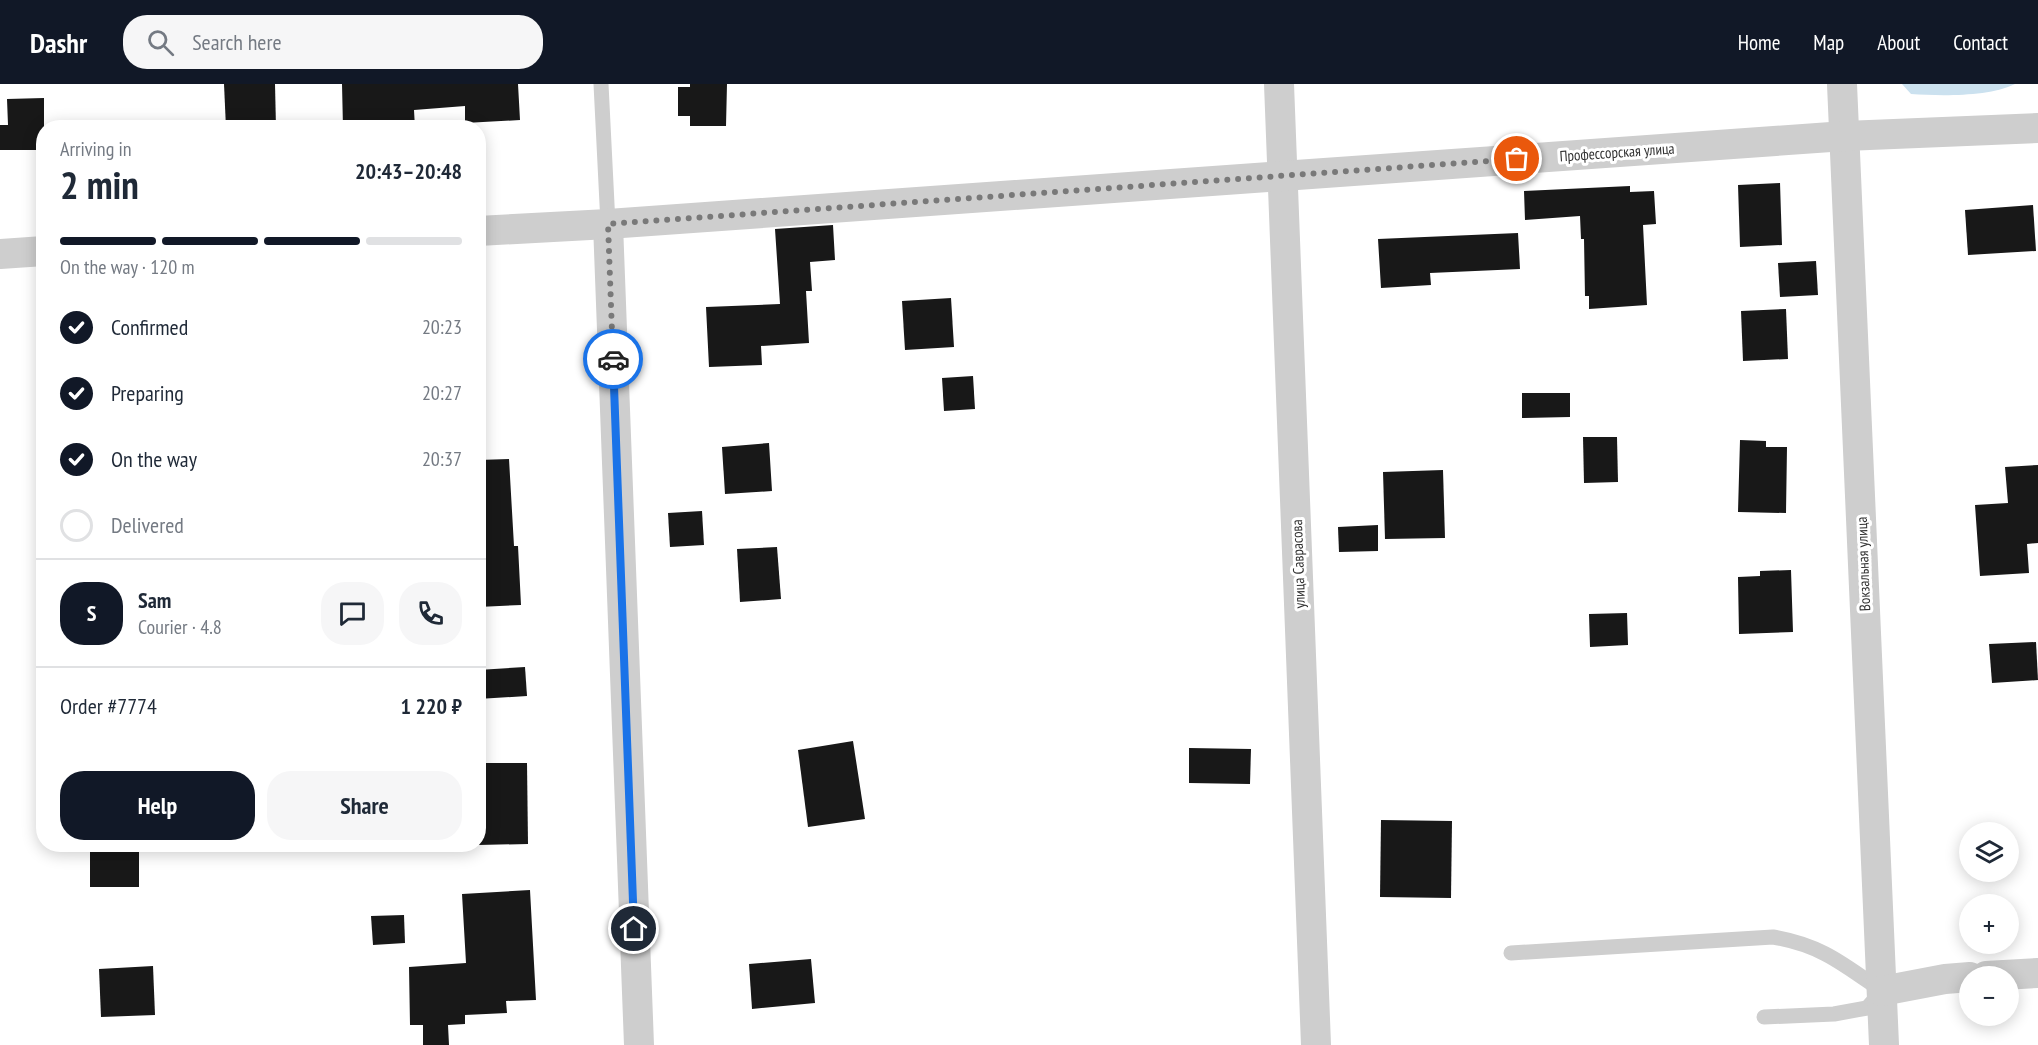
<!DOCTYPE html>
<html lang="en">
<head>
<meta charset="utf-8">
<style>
  :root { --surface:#fff; --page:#f6f6f7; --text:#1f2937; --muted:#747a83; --line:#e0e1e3; --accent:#111827 }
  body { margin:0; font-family:"PT Sans Narrow",sans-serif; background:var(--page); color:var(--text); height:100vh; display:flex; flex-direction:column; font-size:22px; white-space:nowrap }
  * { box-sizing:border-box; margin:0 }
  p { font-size:20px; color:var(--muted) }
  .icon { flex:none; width:33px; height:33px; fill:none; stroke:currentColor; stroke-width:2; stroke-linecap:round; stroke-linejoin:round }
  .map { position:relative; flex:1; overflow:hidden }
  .side { position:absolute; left:36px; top:36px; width:450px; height:732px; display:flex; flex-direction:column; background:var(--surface); border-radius:24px; box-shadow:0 3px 15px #0003 }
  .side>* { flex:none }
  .tools { position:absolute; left:1959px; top:738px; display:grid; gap:12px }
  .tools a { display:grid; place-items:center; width:60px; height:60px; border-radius:50%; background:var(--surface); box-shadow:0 3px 15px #0003; font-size:30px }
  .pin { position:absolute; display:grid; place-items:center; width:51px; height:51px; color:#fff; margin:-26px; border:3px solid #fff; border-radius:50%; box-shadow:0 2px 6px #0007 }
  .courier { position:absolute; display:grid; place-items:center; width:60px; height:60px; margin:-30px; border:4px solid #1a73e8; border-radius:50%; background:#fff; color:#222; box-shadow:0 2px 8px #0007 }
  .headline em { font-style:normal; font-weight:700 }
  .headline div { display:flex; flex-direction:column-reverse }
  .headline { display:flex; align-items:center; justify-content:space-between; height:102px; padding:0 24px }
  h1 { font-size:39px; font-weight:700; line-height:45px }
  .bar { display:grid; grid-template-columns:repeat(4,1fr); gap:9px 6px; align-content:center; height:72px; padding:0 24px }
  .bar i { height:8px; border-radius:4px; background:var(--line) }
  .bar .on { background:var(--accent) }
  .bar p { grid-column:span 4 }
  .line { display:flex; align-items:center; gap:15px; padding:0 24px; border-top:2px solid var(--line) }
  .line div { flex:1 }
  .round { display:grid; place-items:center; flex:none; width:63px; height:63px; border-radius:24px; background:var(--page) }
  ol { padding:0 24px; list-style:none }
  li { display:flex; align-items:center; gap:18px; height:66px }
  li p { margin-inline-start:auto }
  li .icon { padding:6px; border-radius:50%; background:var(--accent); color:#fff; stroke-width:4 }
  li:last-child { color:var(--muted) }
  li i { width:33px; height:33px; border:3px solid var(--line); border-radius:50% }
  .cta { display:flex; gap:12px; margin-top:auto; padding:12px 24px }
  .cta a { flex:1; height:69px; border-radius:24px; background:var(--accent); color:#fff; font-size:24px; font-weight:700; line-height:69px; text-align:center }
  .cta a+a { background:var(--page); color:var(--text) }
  header { display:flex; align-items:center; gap:36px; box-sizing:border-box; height:84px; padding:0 30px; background:var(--accent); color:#fff }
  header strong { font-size:28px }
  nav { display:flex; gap:33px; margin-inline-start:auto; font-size:21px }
  .search { width:420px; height:54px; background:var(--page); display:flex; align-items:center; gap:15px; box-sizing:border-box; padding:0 21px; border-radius:24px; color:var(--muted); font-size:22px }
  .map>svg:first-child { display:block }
  .water { fill:#cbe1ef }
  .building { fill:#181818 }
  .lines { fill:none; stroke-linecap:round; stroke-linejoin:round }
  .service { stroke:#cecece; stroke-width:15 }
  .minor { stroke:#cecece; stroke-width:30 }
  .done { stroke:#797979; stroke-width:6; stroke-dasharray:0 10.8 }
  .route { stroke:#1a73e8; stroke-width:8 }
  .labels { text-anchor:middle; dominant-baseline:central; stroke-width:6; stroke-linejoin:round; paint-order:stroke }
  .street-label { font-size:15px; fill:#313131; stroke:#fff }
</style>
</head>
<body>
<header>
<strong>Dashr</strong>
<div class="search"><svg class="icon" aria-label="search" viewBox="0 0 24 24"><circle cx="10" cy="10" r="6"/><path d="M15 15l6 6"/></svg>Search here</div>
<nav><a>Home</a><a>Map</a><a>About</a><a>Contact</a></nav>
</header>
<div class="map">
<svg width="2038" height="961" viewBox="0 0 2038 961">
  <rect width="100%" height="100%" fill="#fff"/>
  <path class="water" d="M1902,0H2015C1989,13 1940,12 1911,10Z"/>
  <g class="building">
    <path d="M224,0H275L276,44H226Z"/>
    <path d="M342,0H518L520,36L465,39V22L414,26L415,44H343Z"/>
    <path d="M690,0H727L726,42H690V32H678V3H690Z"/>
    <path d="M44,14V66H0V41H8L7,15Z"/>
    <path d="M1780,99L1782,161L1740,163L1738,101Z"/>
    <path d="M1630,102V108L1654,107L1656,140L1643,141L1647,221L1589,225V212H1585L1584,155H1581L1580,132L1525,136L1524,107Z"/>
    <path d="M2033,121L2036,167L1968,171L1965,126Z"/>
    <path d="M833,141L835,176L810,178L812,207H806L809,259L761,262L762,281L709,283L706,223L780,220L775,145Z"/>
    <path d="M1518,149L1520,185L1430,189L1431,201L1381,204L1378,155Z"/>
    <path d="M1816,177L1818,211L1780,213L1778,179Z"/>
    <path d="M951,214L954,263L905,266L902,217Z"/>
    <path d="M1786,225L1788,275L1743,277L1741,227Z"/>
    <path d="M973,292L975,325L944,327L942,294Z"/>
    <path d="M1522,309H1570V333L1522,334Z"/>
    <path d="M1583,353H1617L1618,398L1584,399Z"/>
    <path d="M1740,356L1766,357V363H1787L1786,429L1738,428Z"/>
    <path d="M769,359L772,407L725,410L722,363Z"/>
    <path d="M509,375L514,462H518L521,521L478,523V376Z"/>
    <path d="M2038,381V459L2027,460L2029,489L1980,492L1975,421L2008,419L2005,383Z"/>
    <path d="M1443,386L1445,454L1385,455L1383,388Z"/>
    <path d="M702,427L704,461L670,463L668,429Z"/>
    <path d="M1378,441V467L1339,468L1338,443Z"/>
    <path d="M777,463L781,515L740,518L737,465Z"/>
    <path d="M1791,486L1793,548L1739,550L1738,493L1760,492V487Z"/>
    <path d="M1627,529L1628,561L1590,563L1589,530Z"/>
    <path d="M2036,558L2038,596L1992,599L1989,560Z"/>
    <path d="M525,583L527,612L478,615V586Z"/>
    <path d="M853,657L865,735L808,743L798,666Z"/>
    <path d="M1189,664L1251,665L1250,700L1189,699Z"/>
    <path d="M478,679H527L528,760L478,761Z"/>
    <path d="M1381,736L1452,737L1451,814L1380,813Z"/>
    <rect x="90" y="760" width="49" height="43"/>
    <path d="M530,806L536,916L506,917L507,929L465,931V940L448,941L449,961H423V941H410L409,883L466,879L462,810Z"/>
    <path d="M404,831L405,859L373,861L371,832Z"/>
    <path d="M811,875L815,919L752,925L749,880Z"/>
    <path d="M153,882L155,931L101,933L99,885Z"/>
  </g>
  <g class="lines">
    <g class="service">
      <path d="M601,0L608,140"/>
      <path d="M1511,869L1773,853C1821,861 1843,880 1882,907L1867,924L1834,930L1764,933"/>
    </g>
    <g class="minor">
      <path d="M1279,0L1316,961"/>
      <path d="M1842,0L1884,961"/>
      <path d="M608,140L639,961"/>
      <path d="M478,147L608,140L1845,52L2038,44"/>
      <path d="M0,170L44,167"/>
      <path d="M1986,892L2038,889"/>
      <path d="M1882,907L1945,895L1970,893"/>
    </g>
  </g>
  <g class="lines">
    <path class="done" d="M613,275L608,140L1517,75"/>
    <path class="route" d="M613,275L634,845"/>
  </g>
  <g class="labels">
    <g class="street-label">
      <text transform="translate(1617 68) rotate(-4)">Профессорская улица</text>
      <text transform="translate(1298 480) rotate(-92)">улица Саврасова</text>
      <text transform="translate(1863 480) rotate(-92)">Вокзальная улица</text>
    </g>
  </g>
</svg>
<div class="tools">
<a><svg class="icon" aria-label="layers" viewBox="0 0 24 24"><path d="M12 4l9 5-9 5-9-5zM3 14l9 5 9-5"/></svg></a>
<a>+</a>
<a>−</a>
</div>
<div class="pin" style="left:1517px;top:75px;background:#ea580c"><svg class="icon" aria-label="bag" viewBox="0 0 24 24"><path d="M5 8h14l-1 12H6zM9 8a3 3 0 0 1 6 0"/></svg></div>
<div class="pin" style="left:634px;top:845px;background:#1f2937"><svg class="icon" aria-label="home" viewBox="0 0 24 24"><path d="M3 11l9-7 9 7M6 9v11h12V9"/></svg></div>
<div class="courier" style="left:613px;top:275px"><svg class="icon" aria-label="car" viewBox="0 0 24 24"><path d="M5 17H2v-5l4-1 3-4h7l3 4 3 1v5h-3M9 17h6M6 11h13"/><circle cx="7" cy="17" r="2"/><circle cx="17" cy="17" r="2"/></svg></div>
<section class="side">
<div class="headline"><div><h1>2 min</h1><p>Arriving in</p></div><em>20:43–20:48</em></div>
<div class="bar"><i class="on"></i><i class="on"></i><i class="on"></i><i></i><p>On the way · 120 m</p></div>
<ol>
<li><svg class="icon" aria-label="check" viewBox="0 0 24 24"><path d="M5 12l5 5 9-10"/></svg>Confirmed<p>20:23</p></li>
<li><svg class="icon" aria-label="check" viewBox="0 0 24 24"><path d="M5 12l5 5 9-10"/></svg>Preparing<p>20:27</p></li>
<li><svg class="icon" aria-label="check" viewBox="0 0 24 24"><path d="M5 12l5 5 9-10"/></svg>On the way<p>20:37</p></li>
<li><i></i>Delivered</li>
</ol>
<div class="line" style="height:108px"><b class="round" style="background:var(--accent);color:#fff">S</b><div><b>Sam</b><p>Courier · 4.8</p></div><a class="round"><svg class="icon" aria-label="chat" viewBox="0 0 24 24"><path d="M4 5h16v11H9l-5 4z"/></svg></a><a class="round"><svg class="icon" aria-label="phone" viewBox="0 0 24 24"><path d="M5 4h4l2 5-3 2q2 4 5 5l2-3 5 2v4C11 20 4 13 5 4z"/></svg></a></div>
<div class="line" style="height:78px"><div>Order #7774</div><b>1 220 ₽</b></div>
<div class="cta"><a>Help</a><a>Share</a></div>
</section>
</div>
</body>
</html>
